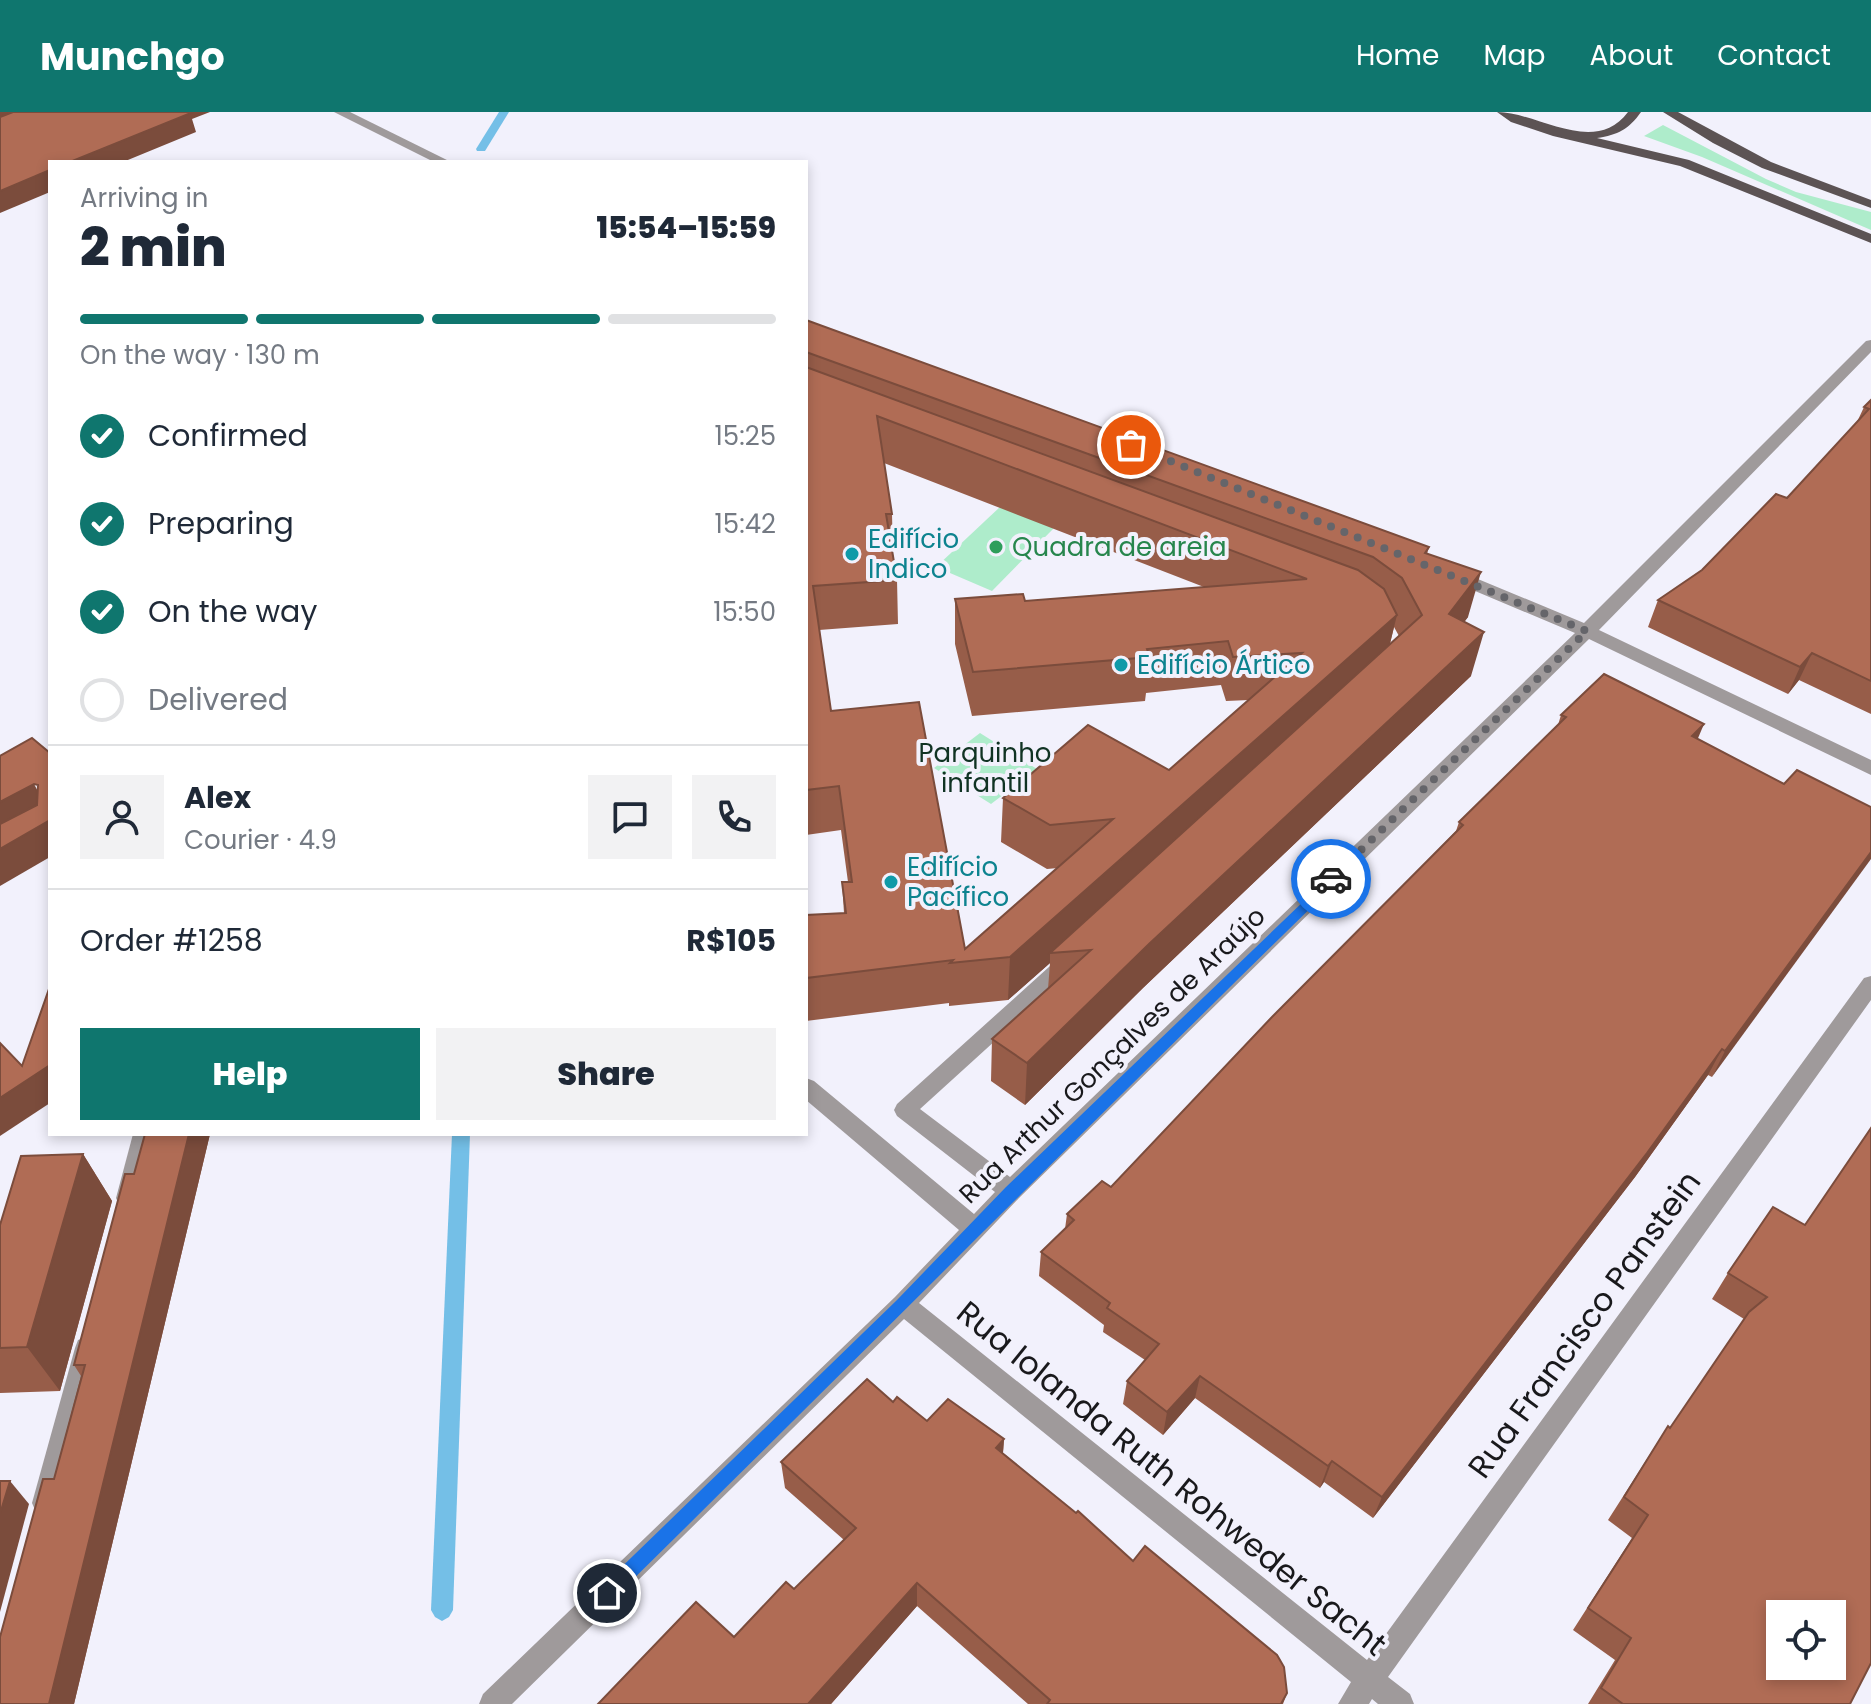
<!DOCTYPE html>
<html lang="en">
<head>
<meta charset="utf-8">
<style>
  :root { --surface:#fff; --page:#f2f2f3; --text:#1f2937; --muted:#747a83; --line:#e0e1e3; --accent:#0f766e }
  body { margin:0; font-family:Poppins,sans-serif; background:var(--page); color:var(--text); height:100vh; display:flex; flex-direction:column; font-size:30px; white-space:nowrap }
  * { box-sizing:border-box; margin:0 }
  p { font-size:26px; color:var(--muted) }
  .icon { flex:none; width:44px; height:44px; fill:none; stroke:currentColor; stroke-width:2; stroke-linecap:round; stroke-linejoin:round }
  .map { position:relative; flex:1; overflow:hidden }
  .sheet { position:absolute; left:48px; top:48px; width:760px; height:976px; display:flex; flex-direction:column; background:var(--surface); border-radius:0px; box-shadow:0 4px 12px #0003 }
  .sheet>* { flex:none }
  .buttons { position:absolute; left:1766px; top:1488px; display:grid; gap:16px }
  .buttons a { display:grid; place-items:center; width:80px; height:80px; border-radius:0px; background:var(--surface); box-shadow:0 4px 12px #0003; font-size:40px }
  .pin { position:absolute; display:grid; place-items:center; width:68px; height:68px; color:#fff; margin:-34px; border:4px solid #fff; border-radius:50%; box-shadow:0 2px 8px #0007 }
  .courier { position:absolute; display:grid; place-items:center; width:80px; height:80px; margin:-40px; border:6px solid #1a73e8; border-radius:50%; background:#fff; color:#222; box-shadow:0 2px 10px #0007 }
  .headline em { font-style:normal; font-weight:800 }
  .headline div { display:flex; flex-direction:column-reverse }
  .headline { display:flex; align-items:center; justify-content:space-between; height:136px; padding:0 32px }
  h1 { font-size:52px; font-weight:800; line-height:60px }
  .bar { display:grid; grid-template-columns:repeat(4,1fr); gap:12px 8px; align-content:center; height:96px; padding:0 32px }
  .bar i { height:10px; border-radius:6px; background:var(--line) }
  .bar .active { background:var(--accent) }
  .bar p { grid-column:span 4 }
  .line { display:flex; align-items:center; gap:20px; padding:0 32px; border-top:2px solid var(--line) }
  .line div { flex:1 }
  .round { display:grid; place-items:center; flex:none; width:84px; height:84px; border-radius:0px; background:var(--page) }
  ol { padding:0 32px; list-style:none }
  li { display:flex; align-items:center; gap:24px; height:88px }
  li p { margin-inline-start:auto }
  li .icon { padding:8px; border-radius:50%; background:var(--accent); color:#fff; stroke-width:4 }
  li:last-child { color:var(--muted) }
  li i { width:44px; height:44px; border:4px solid var(--line); border-radius:50% }
  .button { display:flex; gap:16px; margin-top:auto; padding:16px 32px }
  .button a { flex:1; height:92px; border-radius:0px; background:var(--accent); color:#fff; font-size:32px; font-weight:800; line-height:92px; text-align:center }
  .button a+a { background:var(--page); color:var(--text) }
  header { display:flex; align-items:center; gap:48px; box-sizing:border-box; height:112px; padding:0 40px; background:var(--accent); color:#fff }
  header strong { font-size:38px }
  nav { display:flex; gap:44px; margin-inline-start:auto; font-size:28px }
  .map>svg:first-child { display:block }
  .green { fill:#aeeccb }
  .lines { fill:none; stroke-linecap:round; stroke-linejoin:round }
  .stream { fill:#74bfe7; fill-rule:evenodd }
  .minor { fill:#9f9a9b; fill-rule:evenodd }
  .major { fill:#5c5354; fill-rule:evenodd }
  .wall { fill:#975d49; fill-rule:evenodd }
  .shaded-wall { fill:#7b4c3c }
  .building { fill:#b06c55; stroke:#7b4c3c; stroke-width:2; fill-rule:evenodd }
  .route { fill:#1a73e8 }
  .done { stroke:#65656a; stroke-width:8; stroke-dasharray:0 14.4 }
  .leisure-dot { fill:#2e9e5b; stroke:#f2f1fc; stroke-width:3 }
  .culture-dot { fill:#0f9aa8; stroke:#f2f1fc; stroke-width:3 }
  .labels { text-anchor:middle; dominant-baseline:central; stroke-width:8; stroke-linejoin:round; paint-order:stroke }
  .culture-label { font-size:26px; fill:#0d838f; stroke:#f2f1fc; text-anchor:start }
  .leisure-label { font-size:26px; fill:#27864d; stroke:#f2f1fc; text-anchor:start }
  .park-label { font-size:26px; fill:#103323; stroke:#f2f1fc }
  .street-label { font-size:26px; fill:#19191c; stroke:#f2f1fc }
  .near-street-label { font-size:32px; fill:#19191c; stroke:#f2f1fc }
</style>
</head>
<body>
<header>
<strong>Munchgo</strong>
<nav><a>Home</a><a>Map</a><a>About</a><a>Contact</a></nav>
</header>
<div class="map">
<svg width="1871" height="1592" viewBox="0 0 1871 1592">
  <rect width="100%" height="100%" fill="#f2f1fc"/>
  <g class="green">
    <path d="M1663,13L1766,67L1796,80L1871,100V118L1702,45L1644,24Z"/>
    <path d="M1001,394L1055,415L992,479L936,455Z"/>
    <path d="M980,621L1037,657L991,692L934,656Z"/>
  </g>
  <g class="lines">
    <g class="stream">
      <path d="M499,0H509L485,39H477L476,37Z"/>
      <path d="M452,1022H470L453,1498L449,1505L442,1509L435,1505L431,1498Z"/>
    </g>
    <g class="minor">
      <path d="M334,0H350L451,50H434Z"/>
      <path d="M1871,228V240L1599,518L1871,648V663L1589,527L1019,1086L919,1191L1367,1548L1864,866L1871,864V888L1388,1565L1410,1582L1414,1592H1378L1372,1587L1369,1592H1338L1351,1570L904,1207L512,1592H479L483,1582L895,1185L959,1118L806,988V966L814,969L974,1102L995,1080L897,1004L894,998L897,992L1060,845H1074L1077,851L1074,857L920,997L1010,1065L1575,521L1449,468L1447,464L1449,460H1461L1584,511L1866,229Z"/>
      <path d="M133,1022H155L138,1086L135,1093L127,1096L119,1093L116,1086Z"/>
      <path d="M87,1225L96,1228L99,1236L58,1391L54,1400L45,1403L36,1400L32,1391L75,1236L78,1228Z"/>
    </g>
    <g class="major">
      <path d="M1497,0C1538,0 1594,45 1628,0H1641C1629,17 1618,23 1597,26L1689,48L1871,122V131L1680,54L1553,24L1511,10Z"/>
      <path d="M1663,0H1678L1771,50L1871,88V96L1762,56L1713,31Z"/>
    </g>
  </g>
  <g class="wall">
    <path d="M806,208L1429,435L1427,442L1468,505L1464,510L1471,564L1144,875L1025,993L991,969L992,927L1048,877L1050,851L1008,888L949,894V891L806,909V803L844,801L842,770H848L841,718L806,723ZM884,351L1204,475L1025,489L955,487V532L972,604L1145,589L1146,581L1221,573L1226,589L1249,588L1169,658L1003,686L1001,730L1047,757L1058,756L965,837L831,599L819,518L898,512L897,468L893,442L892,402ZM1394,515L1399,524L1390,532Z"/>
    <path d="M1871,288V602L1799,568L1788,582L1648,515L1658,488L1702,458L1787,386L1857,310L1864,295Z"/>
    <path d="M1561,603L1698,627L1784,672L1871,695L1712,965L1708,963L1635,1065L1373,1406L1324,1370L1320,1376L1195,1286L1163,1323L1123,1292L1127,1269L1145,1248L1103,1220L1104,1213L1039,1164L1041,1140L1065,1117L1067,1102L1111,1075L1456,719L1459,710L1558,613Z"/>
    <path d="M210,1022L74,1592H0L54,1367L81,1264L74,1253L134,1062Z"/>
    <path d="M83,1042L112,1089L60,1279L0,1281V1113Z"/>
    <path d="M1805,1113L1850,1592H1588L1615,1548L1573,1518L1632,1426L1608,1408L1668,1314L1670,1316L1744,1207L1712,1187L1728,1161Z"/>
    <path d="M893,1290L927,1309L1004,1327L1003,1341L1133,1449L1287,1581L1283,1592H1028L917,1494L831,1592H598L734,1525L794,1477L844,1428L785,1376L781,1350Z"/>
  </g>
  <g class="shaded-wall">
    <path d="M0,0H35L0,14Z"/>
    <path d="M179,0H210L192,7L196,20L123,50H70Z"/>
    <path d="M50,58V80L0,101V79Z"/>
    <path d="M1481,460L1468,505L1437,546L1449,502Z"/>
    <path d="M1397,503L1386,547L1050,841V851L1008,888L1010,845Z"/>
    <path d="M1484,520L1471,564L1144,875L1025,993L1027,951L1149,832Z"/>
    <path d="M1812,541L1799,568L1788,582L1800,555Z"/>
    <path d="M1704,612L1693,638L1692,624Z"/>
    <path d="M34,672L49,700L0,727V690Z"/>
    <path d="M50,708V745L0,774V737Z"/>
    <path d="M1871,740V747L1712,965L1725,939Z"/>
    <path d="M1722,937L1708,963L1635,1065L1373,1406L1382,1385Z"/>
    <path d="M50,953V991L0,1024V986Z"/>
    <path d="M189,1022H210L74,1592H49Z"/>
    <path d="M83,1042L112,1089L60,1279L27,1235Z"/>
    <path d="M1200,1264L1195,1286L1163,1323L1167,1300Z"/>
    <path d="M1004,1327L1002,1353L996,1336Z"/>
    <path d="M1332,1349L1324,1370L1320,1376L1328,1354Z"/>
    <path d="M10,1369L29,1392L0,1500V1402Z"/>
    <path d="M917,1471V1494L831,1592H808Z"/>
  </g>
  <g class="building">
    <path d="M13,0H189L191,1L70,50H50V58L0,79V5Z"/>
    <path d="M806,208L1429,435L1425,441L1481,460L1449,502L1484,520L1149,832L1027,951L992,927L1091,838L1050,841L1422,503L1402,466L1373,445L806,240Z"/>
    <path d="M806,255L1358,458L1384,477L1397,503L1010,845L950,851L953,848L806,866V803L846,801L842,770H852L839,674L806,678ZM877,304L1307,467L1025,489L1023,482L955,487L973,560L1150,545L1147,537L1228,529L1233,545L1302,541L1169,658L1088,613L1003,686L1050,713L1113,707L965,837L919,590L831,599L813,474L897,468L886,402H892Z"/>
    <path d="M1871,288V569L1812,541L1800,555L1658,488L1702,458L1776,382L1787,386L1869,297L1864,295Z"/>
    <path d="M1604,562L1704,612L1692,624L1784,672L1797,658L1871,695V740L1725,939L1722,937L1647,1041L1382,1385L1332,1349L1328,1354L1200,1264L1167,1300L1127,1269L1159,1232L1107,1196L1110,1191L1041,1140L1074,1108L1067,1102L1102,1069L1111,1075L1272,905L1463,713L1459,710L1566,605L1561,603Z"/>
    <path d="M32,626L50,641V708L0,737V712L37,693L38,673L34,672L0,690V644Z"/>
    <path d="M50,874V953L0,986V931L22,954Z"/>
    <path d="M1871,1016V1551L1850,1592H1623L1601,1576L1631,1526L1588,1496L1648,1403L1624,1385L1668,1314L1670,1316L1749,1200L1767,1185L1728,1161L1773,1095L1805,1113ZM1780,1502H1832V1554H1780Z"/>
    <path d="M145,1022H189L49,1592H0V1525L43,1367H54L85,1253H74L125,1062H134Z"/>
    <path d="M83,1042L27,1235L0,1236V1113L21,1044Z"/>
    <path d="M867,1267L893,1290L897,1285L927,1309L948,1287L1004,1327L996,1336L1076,1401L1078,1399L1133,1449L1145,1434L1277,1543L1284,1555L1287,1581L1281,1592H1047L1050,1588L917,1471L808,1592H598L696,1490L734,1525L786,1470L794,1477L856,1416L781,1350Z"/>
    <path d="M0,1369H10L0,1402Z"/>
  </g>
  <path class="route" d="M1331,763L1338,767L1336,771C1094,1008 855,1249 613,1487L607,1489L601,1487L598,1481L601,1475L897,1188L1006,1075Z"/>
  <g class="lines">
    <path class="done" d="M1131,333L1587,519L1331,767"/>
  </g>
  <circle class="leisure-dot" cx="996" cy="435" r="8"/>
  <g class="culture-dot">
    <circle cx="852" cy="442" r="8"/>
    <circle cx="1121" cy="553" r="8"/>
    <circle cx="891" cy="770" r="8"/>
  </g>
  <g class="labels">
    <g class="culture-label">
      <text x="868" y="427">Edifício<tspan x="868" dy="30">Indico</tspan></text>
      <text x="1137" y="553">Edifício Ártico</text>
      <text x="907" y="755">Edifício<tspan x="907" dy="30">Pacífico</tspan></text>
    </g>
    <g class="leisure-label">
      <text x="1012" y="435">Quadra de areia</text>
    </g>
    <g class="park-label">
      <text x="985" y="641">Parquinho<tspan x="985" dy="30">infantil</tspan></text>
    </g>
    <g class="street-label">
      <text transform="translate(1112 943) rotate(-44)">Rua Arthur Gonçalves de Araújo</text>
    </g>
    <g class="near-street-label">
      <text transform="translate(1584 1212) rotate(-54)">Rua Francisco Panstein</text>
      <text transform="translate(1172 1366) rotate(39)">Rua Iolanda Ruth Rohweder Sacht</text>
    </g>
  </g>
</svg>
<div class="buttons">
<a><svg class="icon" aria-label="locate" viewBox="0 0 24 24"><circle cx="12" cy="12" r="6"/><path d="M12 2v4M12 18v4M2 12h4M18 12h4"/></svg></a>
</div>
<div class="pin" style="left:1131px;top:333px;background:#ea580c"><svg class="icon" aria-label="bag" viewBox="0 0 24 24"><path d="M5 8h14l-1 12H6zM9 8a3 3 0 0 1 6 0"/></svg></div>
<div class="pin" style="left:607px;top:1481px;background:#1f2937"><svg class="icon" aria-label="home" viewBox="0 0 24 24"><path d="M3 11l9-7 9 7M6 9v11h12V9"/></svg></div>
<div class="courier" style="left:1331px;top:767px"><svg class="icon" aria-label="car" viewBox="0 0 24 24"><path d="M5 17H2v-5l4-1 3-4h7l3 4 3 1v5h-3M9 17h6M6 11h13"/><circle cx="7" cy="17" r="2"/><circle cx="17" cy="17" r="2"/></svg></div>
<section class="sheet">
<div class="headline"><div><h1>2 min</h1><p>Arriving in</p></div><em>15:54–15:59</em></div>
<div class="bar"><i class="active"></i><i class="active"></i><i class="active"></i><i></i><p>On the way · 130 m</p></div>
<ol>
<li><svg class="icon" aria-label="check" viewBox="0 0 24 24"><path d="M5 12l5 5 9-10"/></svg>Confirmed<p>15:25</p></li>
<li><svg class="icon" aria-label="check" viewBox="0 0 24 24"><path d="M5 12l5 5 9-10"/></svg>Preparing<p>15:42</p></li>
<li><svg class="icon" aria-label="check" viewBox="0 0 24 24"><path d="M5 12l5 5 9-10"/></svg>On the way<p>15:50</p></li>
<li><i></i>Delivered</li>
</ol>
<div class="line" style="height:144px"><a class="round"><svg class="icon" aria-label="person" viewBox="0 0 24 24"><circle cx="12" cy="8" r="4"/><path d="M4 21q1-7 8-7t8 7"/></svg></a><div><b>Alex</b><p>Courier · 4.9</p></div><a class="round"><svg class="icon" aria-label="chat" viewBox="0 0 24 24"><path d="M4 5h16v11H9l-5 4z"/></svg></a><a class="round"><svg class="icon" aria-label="phone" viewBox="0 0 24 24"><path d="M5 4h4l2 5-3 2q2 4 5 5l2-3 5 2v4C11 20 4 13 5 4z"/></svg></a></div>
<div class="line" style="height:104px"><div>Order #1258</div><b>R$105</b></div>
<div class="button"><a>Help</a><a>Share</a></div>
</section>
</div>
</body>
</html>
